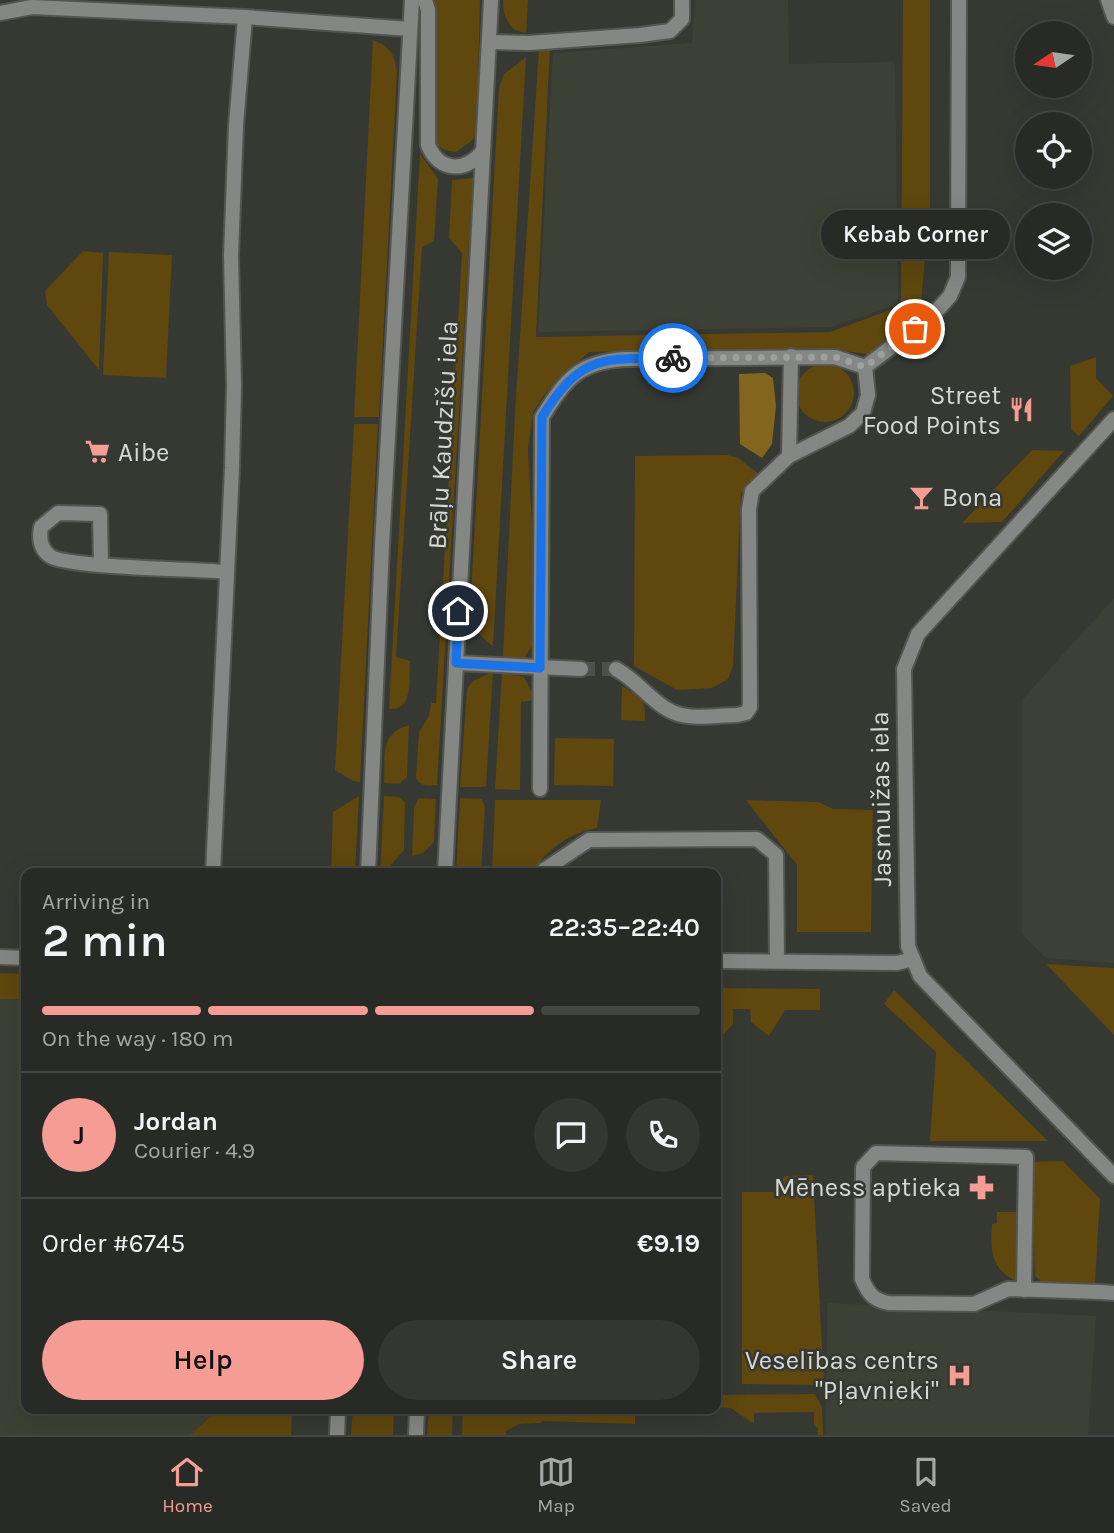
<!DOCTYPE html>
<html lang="en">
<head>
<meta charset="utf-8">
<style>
  :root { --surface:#282a26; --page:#343632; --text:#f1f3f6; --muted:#a5a7a7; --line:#444643; --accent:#f59c94 }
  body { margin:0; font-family:Karla,sans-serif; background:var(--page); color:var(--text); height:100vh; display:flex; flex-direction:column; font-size:26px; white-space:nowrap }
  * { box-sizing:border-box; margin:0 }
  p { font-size:23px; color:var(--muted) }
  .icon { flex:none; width:38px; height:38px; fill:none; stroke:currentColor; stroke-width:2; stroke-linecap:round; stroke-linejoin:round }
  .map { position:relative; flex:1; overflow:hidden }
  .details { position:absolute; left:21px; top:868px; width:700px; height:546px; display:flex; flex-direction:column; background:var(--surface); border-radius:14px; box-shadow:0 7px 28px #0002,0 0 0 2px var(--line) }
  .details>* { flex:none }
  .needle { width:46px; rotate:257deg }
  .controls { position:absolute; left:1015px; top:21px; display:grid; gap:14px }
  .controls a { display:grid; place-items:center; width:77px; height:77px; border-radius:50%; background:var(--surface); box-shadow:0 7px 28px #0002,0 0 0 2px var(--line); font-size:35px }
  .pin { position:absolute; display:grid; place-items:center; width:60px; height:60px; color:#fff; margin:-30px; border:4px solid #fff; border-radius:50%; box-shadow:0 2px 7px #0007 }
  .courier { position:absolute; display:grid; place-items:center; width:70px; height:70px; margin:-35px; border:5px solid #1a73e8; border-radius:50%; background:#fff; color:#222; box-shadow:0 2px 9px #0007 }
  .bubble { position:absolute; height:49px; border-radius:24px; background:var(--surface); box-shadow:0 7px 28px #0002,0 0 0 2px var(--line); font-size:23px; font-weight:600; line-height:49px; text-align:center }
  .head em { font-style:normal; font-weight:600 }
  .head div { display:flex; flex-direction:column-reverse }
  .head { display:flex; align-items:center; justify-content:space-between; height:119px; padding:0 21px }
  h1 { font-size:46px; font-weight:600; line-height:52px }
  .bar { display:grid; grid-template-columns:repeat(4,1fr); gap:10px 7px; align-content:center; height:84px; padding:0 21px }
  .bar i { height:9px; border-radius:5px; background:var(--line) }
  .bar .selected { background:var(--accent) }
  .bar p { grid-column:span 4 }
  .line { display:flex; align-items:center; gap:18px; padding:0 21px; border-top:2px solid var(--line) }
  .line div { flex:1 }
  .round { display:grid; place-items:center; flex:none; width:74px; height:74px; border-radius:37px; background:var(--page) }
  .action { display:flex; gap:14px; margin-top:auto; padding:14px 21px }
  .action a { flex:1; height:80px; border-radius:42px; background:var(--accent); color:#111; font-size:28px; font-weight:600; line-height:80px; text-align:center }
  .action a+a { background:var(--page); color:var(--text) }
  .dock { display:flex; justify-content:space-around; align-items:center; height:98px; border-top:2px solid var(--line); background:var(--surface); font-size:19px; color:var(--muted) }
  .dock a { display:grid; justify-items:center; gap:4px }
  .dock .selected { color:var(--accent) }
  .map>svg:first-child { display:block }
  .built { fill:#3d4135 }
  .green { fill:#5f470d }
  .forest { fill:#83651d }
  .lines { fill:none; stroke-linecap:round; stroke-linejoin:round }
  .minor-tunnel { stroke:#4e504a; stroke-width:14; stroke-dasharray:14 7; stroke-linecap:butt }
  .minor-casing { stroke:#53554f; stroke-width:18 }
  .tertiary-casing { stroke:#53554f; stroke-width:18 }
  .minor { stroke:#848784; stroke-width:14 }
  .tertiary { stroke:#848784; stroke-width:14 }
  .done { stroke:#9ea09b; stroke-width:7; stroke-dasharray:0 12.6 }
  .route { stroke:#1a73e8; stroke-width:9 }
  .labels { text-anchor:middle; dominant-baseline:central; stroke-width:5; stroke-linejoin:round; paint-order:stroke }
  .poi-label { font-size:26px; fill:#d6d8d4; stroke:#363832; text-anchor:end }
  .street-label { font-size:26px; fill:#d6d8d4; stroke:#363832 }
</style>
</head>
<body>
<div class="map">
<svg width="1114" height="1435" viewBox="0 0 1114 1435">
  <rect width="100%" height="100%" fill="#363832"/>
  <g class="built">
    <path d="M695,0H788L789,64L895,62L898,304L831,327L538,332L553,53L692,43Z"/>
    <path d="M1114,598V963L1046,958L1022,934V700Z"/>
    <path d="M0,999H26V1409H219L190,1435H0Z"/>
    <path d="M827,1303L1096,1316L1088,1435H826Z"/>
  </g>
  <g class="green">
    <path d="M435,0H480L477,129L473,140L456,152C444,151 438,148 432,138Z"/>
    <path d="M503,0H528L526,33C508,31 503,16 503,0Z"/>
    <path d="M903,0H930V207L920,312L868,354L819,348L589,352L548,390L533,412L528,450L532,524L533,645L523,659L503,656L515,412L539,48L550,47L536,337L830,332L901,306Z"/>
    <path d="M373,40C390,46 395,55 397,72L379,417H354Z"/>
    <path d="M526,57L493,646C466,627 471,608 472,578L499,88L504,74Z"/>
    <path d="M420,154L438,179L434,241L422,247L396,657L410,661C409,678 414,711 389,709Z"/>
    <path d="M473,178L437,785C427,786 421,787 416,778L419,732L429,716L431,703H436L462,253L449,238L452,180Z"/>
    <path d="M83,251L103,253L99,370L47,305L45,291Z"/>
    <path d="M109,252L172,255L166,378L103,375Z"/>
    <path d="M1096,357V378L1113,396L1079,436L1071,429L1070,366Z"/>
    <circle cx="825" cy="393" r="29"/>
    <path d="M354,424H378L360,782L353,781L335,770Z"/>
    <path d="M1032,450L1064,451L1002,522L962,523Z"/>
    <path d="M727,455L738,458L760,475L741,493L733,666L728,679L712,688L677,690L634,666L635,456Z"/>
    <path d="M493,672L486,787H460L467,689L473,681Z"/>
    <path d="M502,672L524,677L536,700L521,702L520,790L495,789Z"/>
    <path d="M622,686C640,698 646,698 645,721L621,720Z"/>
    <path d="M409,725L407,777L399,784L384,783C386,755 378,735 409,725Z"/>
    <path d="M555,738L614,739L613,786L554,785Z"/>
    <path d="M359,796L355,873H331L333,812Z"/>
    <path d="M384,796L399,797L405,802L404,850L391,865L390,873H380Z"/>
    <path d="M419,798L436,799L434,842L423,853L412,856L414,807Z"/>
    <path d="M460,798L482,799L485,807L481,873H456Z"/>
    <path d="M495,800H601L597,828C572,832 544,850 533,873H492Z"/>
    <path d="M746,800L818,802L833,809L873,810L871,932H797V865Z"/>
    <path d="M1046,964L1114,968V1035Z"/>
    <path d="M0,973L26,974V999H0Z"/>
    <path d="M716,988L820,989V1010H785L769,1036L751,1022L750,1009H733V1024L721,1037L716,1033Z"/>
    <path d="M894,990L1048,1141H930L936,1052L884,1004Z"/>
    <path d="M1063,1161L1100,1199L1095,1283L1042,1282L1035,1276L1032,1162Z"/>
    <path d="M813,1175L824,1385L742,1384V1192H773L785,1176Z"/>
    <path d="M997,1212H1020L1019,1283C991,1269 990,1253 992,1224L997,1223Z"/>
    <path d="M815,1394L822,1407L823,1435H818V1428L814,1425V1412L754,1413V1422H751L731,1408L716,1407V1395Z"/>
    <path d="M219,1409H292L291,1435H190Z"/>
    <path d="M353,1409H394L393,1435H351Z"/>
    <path d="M429,1409H453L452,1435H427Z"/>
    <path d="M463,1409H635V1424L541,1421V1423L519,1424L506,1431V1435H462Z"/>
  </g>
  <path class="forest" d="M765,373L773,378L776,406L772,444L762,458L740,444L739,374Z"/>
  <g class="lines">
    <path class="minor-tunnel" d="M581,669H616"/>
    <defs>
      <g id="minor">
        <path d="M1108,0L1114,17"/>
        <path d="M0,13L32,7L245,17L410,29"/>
        <path d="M489,42L529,43L640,35L670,31L682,19V0"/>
        <path d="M1114,419L918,634L904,669L908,946L920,976L1114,1176"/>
        <path d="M789,456L791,356"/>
        <path d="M101,565L100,514L58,513L41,527C39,538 40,549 50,556C66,568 198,569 227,572"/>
        <path d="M456,663L581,669"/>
        <path d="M616,669C637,680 654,705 675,713C693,720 719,715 737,715L746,713L750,707L749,509L752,491L789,456L849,426L863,413L868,395L865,367L932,316L950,296L958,277L959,0"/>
        <path d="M540,789L542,417C566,379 578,362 625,359L835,357L865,367"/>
        <path d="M213,873L232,468L234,386L231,255L236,125L245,17"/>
        <path d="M544,873V870L589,840L757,839L776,855L777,961"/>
        <path d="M0,957L26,958"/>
        <path d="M716,961L897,963L913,959"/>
        <path d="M1024,1290L1026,1157L876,1153L863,1167L862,1279C868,1293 873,1300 888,1303L974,1304L1008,1289L1101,1292L1114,1293"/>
      </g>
      <g id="tertiary">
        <path d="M425,0L428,10V145C439,172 465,173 483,151"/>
        <path d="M368,873L382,545L412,0"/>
        <path d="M445,873L491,0"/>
        <path d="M337,1435L338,1409"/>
        <path d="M416,1435L417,1409"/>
      </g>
    </defs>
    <use href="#minor" class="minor-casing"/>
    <use href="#tertiary" class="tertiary-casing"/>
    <use href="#minor" class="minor"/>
    <use href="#tertiary" class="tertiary"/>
  </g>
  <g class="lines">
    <path class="done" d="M673,358L835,357L865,367L915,329"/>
    <path class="route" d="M458,611L456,663L540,668L542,417C582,353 602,359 673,358"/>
  </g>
  <defs>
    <symbol id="restaurant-bare" viewBox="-9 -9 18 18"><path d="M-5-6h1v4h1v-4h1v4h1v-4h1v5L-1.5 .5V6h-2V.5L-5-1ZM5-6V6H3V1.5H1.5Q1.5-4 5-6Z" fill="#f59c94" stroke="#363832" stroke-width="2.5" paint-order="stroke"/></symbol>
    <symbol id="supermarket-bare" viewBox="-9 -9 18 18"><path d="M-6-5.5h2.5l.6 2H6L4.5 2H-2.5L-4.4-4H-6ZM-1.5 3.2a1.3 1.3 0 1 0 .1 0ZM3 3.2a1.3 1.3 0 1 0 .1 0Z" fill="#f59c94" stroke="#363832" stroke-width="2.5" paint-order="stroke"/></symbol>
    <symbol id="bar-bare" viewBox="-9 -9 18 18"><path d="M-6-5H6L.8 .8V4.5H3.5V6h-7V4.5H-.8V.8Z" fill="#f59c94" stroke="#363832" stroke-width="2.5" paint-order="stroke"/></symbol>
    <symbol id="pharmacy-bare" viewBox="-9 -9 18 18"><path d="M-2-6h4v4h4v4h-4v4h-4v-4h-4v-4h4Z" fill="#f59c94" stroke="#363832" stroke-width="2.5" paint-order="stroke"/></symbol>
    <symbol id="hospital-bare" viewBox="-9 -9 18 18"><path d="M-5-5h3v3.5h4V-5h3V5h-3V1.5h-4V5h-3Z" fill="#f59c94" stroke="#363832" stroke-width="2.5" paint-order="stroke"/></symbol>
  </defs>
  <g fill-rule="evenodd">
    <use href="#restaurant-bare" x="1004" y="392" width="35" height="35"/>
    <use href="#supermarket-bare" x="80" y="434" width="35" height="35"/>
    <use href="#bar-bare" x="904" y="480" width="35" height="35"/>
    <use href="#pharmacy-bare" x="964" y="1170" width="35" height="35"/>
    <use href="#hospital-bare" x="942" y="1358" width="35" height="35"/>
  </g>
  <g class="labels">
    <g class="poi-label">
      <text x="1001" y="395">Street<tspan x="1001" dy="30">Food Points</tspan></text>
      <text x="118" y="452" text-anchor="start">Aibe</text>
      <text x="942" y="497" text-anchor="start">Bona</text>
      <text x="961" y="1187">Mēness aptieka</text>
      <text x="939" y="1360">Veselības centrs<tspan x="939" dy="30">"Pļavnieki"</tspan></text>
    </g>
    <g class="street-label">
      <text transform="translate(443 435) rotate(-87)">Brāļu Kaudzīšu iela</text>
      <text transform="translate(881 799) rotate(-91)">Jasmuižas iela</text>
    </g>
  </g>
</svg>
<div class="controls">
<a><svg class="needle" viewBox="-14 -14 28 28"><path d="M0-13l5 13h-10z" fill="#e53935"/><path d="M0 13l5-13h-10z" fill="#a5a7a7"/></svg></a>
<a><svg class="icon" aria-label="locate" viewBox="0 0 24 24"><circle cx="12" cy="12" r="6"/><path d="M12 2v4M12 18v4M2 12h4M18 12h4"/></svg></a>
<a><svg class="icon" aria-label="layers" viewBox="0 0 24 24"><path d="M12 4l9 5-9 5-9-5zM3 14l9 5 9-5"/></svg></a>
</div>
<div class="pin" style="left:915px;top:329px;background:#ea580c"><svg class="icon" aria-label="bag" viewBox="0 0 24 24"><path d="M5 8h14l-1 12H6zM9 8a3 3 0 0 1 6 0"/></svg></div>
<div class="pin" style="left:458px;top:611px;background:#1f2937"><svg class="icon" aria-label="home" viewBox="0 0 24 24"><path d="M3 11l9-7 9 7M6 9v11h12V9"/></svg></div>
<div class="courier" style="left:673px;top:358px"><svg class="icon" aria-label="bike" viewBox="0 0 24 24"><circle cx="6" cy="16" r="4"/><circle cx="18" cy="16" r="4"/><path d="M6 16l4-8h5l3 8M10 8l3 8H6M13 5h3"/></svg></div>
<div class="bubble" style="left:821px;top:210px;width:189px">Kebab Corner</div>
<section class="details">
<div class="head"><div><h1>2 min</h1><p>Arriving in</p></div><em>22:35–22:40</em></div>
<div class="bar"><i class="selected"></i><i class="selected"></i><i class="selected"></i><i></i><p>On the way · 180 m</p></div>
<div class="line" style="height:126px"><b class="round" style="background:var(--accent);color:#111">J</b><div><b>Jordan</b><p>Courier · 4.9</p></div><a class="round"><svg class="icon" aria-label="chat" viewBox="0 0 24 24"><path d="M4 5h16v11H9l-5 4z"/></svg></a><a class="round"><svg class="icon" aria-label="phone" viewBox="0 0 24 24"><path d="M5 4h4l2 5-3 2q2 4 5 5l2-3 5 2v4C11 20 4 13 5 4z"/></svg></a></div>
<div class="line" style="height:91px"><div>Order #6745</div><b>€9.19</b></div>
<div class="action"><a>Help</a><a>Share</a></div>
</section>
</div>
<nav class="dock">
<a class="selected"><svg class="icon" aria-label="home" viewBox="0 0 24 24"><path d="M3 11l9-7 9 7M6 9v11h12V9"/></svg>Home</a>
<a><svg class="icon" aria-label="map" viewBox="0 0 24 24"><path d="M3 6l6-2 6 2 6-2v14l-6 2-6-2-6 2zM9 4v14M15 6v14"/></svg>Map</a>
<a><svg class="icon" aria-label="saved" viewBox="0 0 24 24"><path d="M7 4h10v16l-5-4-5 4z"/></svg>Saved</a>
</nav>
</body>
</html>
